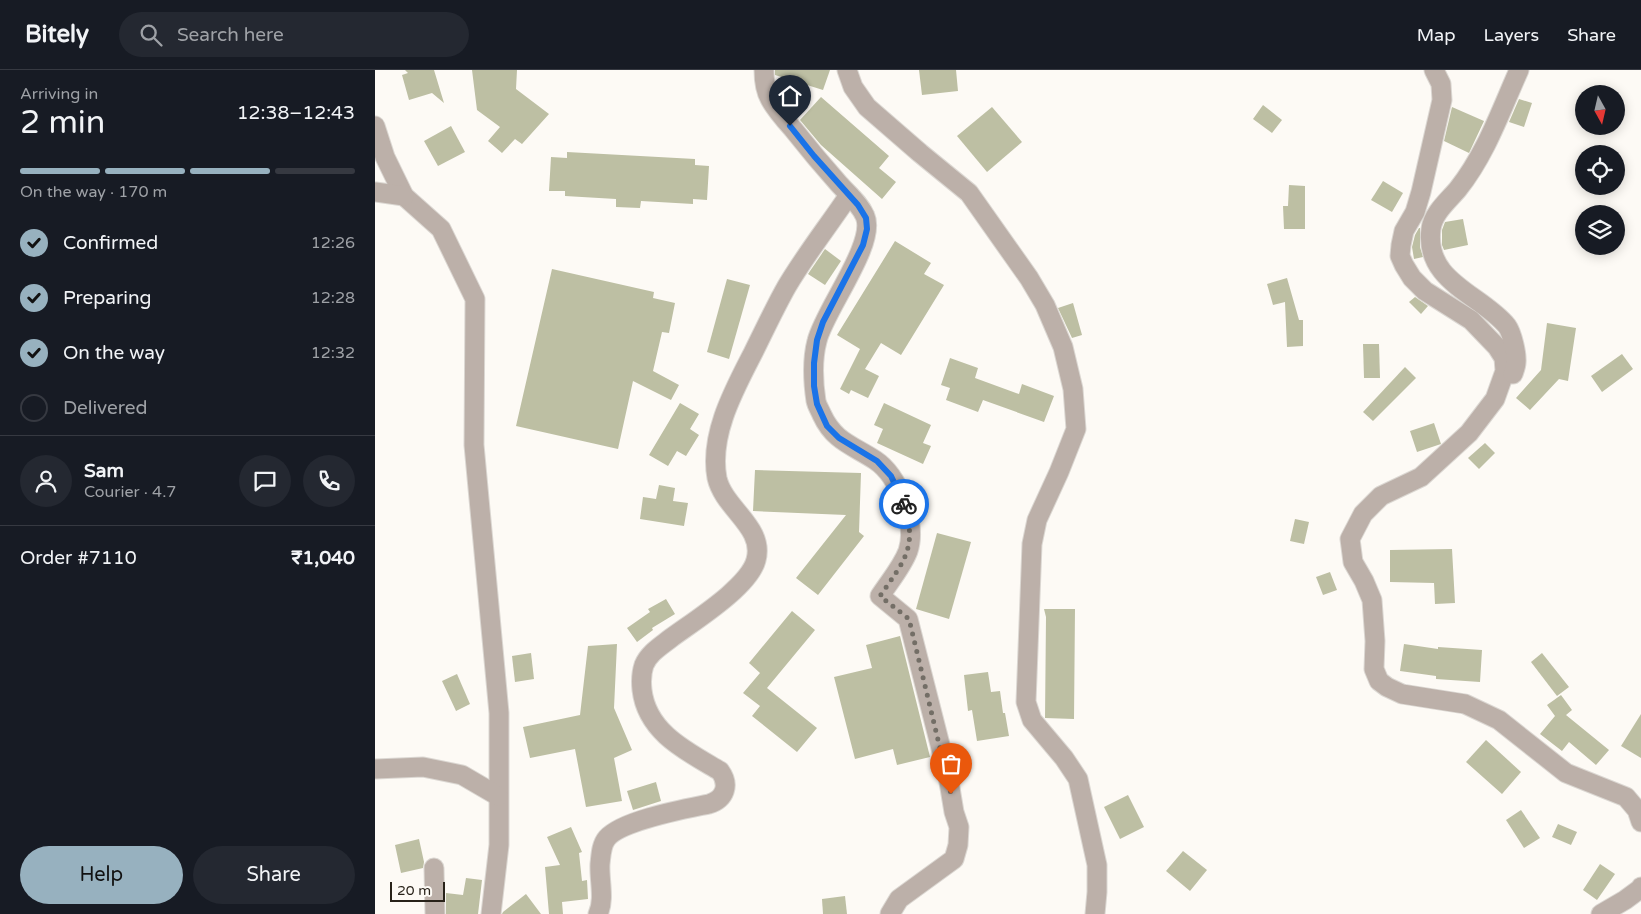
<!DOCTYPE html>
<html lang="en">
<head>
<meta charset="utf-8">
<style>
  :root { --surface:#171b24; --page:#242831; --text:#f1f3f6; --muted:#9ea1a6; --line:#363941; --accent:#97b1bf }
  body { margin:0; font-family:"Varela Round",sans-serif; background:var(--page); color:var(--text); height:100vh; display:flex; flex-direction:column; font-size:19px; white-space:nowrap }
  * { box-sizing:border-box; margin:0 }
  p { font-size:16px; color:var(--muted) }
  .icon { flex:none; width:28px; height:28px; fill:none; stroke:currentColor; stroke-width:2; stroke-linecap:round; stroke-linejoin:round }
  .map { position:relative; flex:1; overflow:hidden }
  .panel { display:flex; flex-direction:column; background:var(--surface); width:375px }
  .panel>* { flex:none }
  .needle { width:32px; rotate:172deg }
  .fabs { position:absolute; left:1200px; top:15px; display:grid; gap:10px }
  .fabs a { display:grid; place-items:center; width:50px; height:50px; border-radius:50%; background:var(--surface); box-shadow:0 2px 12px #0003; font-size:25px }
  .scale { position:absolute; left:15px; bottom:12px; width:55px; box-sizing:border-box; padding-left:5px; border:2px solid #282219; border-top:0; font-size:14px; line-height:18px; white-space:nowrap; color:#282219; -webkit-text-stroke:4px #fdfaf5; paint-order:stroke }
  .pin { position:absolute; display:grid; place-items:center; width:42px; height:42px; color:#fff; margin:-51px -21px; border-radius:50% 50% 50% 0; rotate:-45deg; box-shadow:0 0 5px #0007 }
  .pin .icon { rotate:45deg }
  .courier { position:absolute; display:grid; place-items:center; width:50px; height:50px; margin:-25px; border:4px solid #1a73e8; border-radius:50%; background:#fff; color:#222; box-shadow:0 1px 6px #0007 }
  .headline em { font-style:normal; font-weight:600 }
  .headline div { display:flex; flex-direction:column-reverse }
  .headline { display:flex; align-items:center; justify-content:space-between; height:85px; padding:0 20px }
  h1 { font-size:32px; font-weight:600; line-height:38px }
  .bar { display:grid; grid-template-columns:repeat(4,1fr); gap:8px 5px; align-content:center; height:60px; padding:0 20px }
  .bar i { height:6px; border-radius:4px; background:var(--line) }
  .bar .selected { background:var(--accent) }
  .bar p { grid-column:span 4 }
  .line { display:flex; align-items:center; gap:12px; padding:0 20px; border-top:1px solid var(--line) }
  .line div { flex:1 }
  .round { display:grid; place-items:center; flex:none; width:52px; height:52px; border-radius:26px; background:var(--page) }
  ol { padding:0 20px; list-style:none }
  li { display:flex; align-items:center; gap:15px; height:55px }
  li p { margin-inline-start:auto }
  li .icon { padding:5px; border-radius:50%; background:var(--accent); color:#111; stroke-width:4 }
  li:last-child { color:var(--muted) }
  li i { width:28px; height:28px; border:2px solid var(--line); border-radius:50% }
  .action { display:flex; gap:10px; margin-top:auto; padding:10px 20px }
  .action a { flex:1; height:58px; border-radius:30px; background:var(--accent); color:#111; font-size:20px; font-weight:600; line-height:58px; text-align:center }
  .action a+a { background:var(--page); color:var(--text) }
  header { display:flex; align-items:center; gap:30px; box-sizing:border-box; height:70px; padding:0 25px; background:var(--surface); border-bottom:1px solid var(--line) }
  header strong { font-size:24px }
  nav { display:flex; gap:28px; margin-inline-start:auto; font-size:18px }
  .search { width:350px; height:45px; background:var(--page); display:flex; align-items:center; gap:12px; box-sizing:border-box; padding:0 18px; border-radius:28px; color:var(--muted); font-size:19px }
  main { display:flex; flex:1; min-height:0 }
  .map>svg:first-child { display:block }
  .building { fill:#bdbfa3 }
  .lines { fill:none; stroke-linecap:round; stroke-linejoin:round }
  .minor-casing { stroke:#dbd7d2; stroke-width:21 }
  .minor { stroke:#bcb0a9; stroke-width:19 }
  .done { stroke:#736e66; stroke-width:5; stroke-dasharray:0 9 }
  .route { stroke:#1a73e8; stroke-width:6 }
</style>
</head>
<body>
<header>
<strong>Bitely</strong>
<div class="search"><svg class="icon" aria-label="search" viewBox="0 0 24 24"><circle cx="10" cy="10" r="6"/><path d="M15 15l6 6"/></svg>Search here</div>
<nav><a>Map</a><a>Layers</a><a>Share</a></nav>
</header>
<main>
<section class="panel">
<div class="headline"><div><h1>2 min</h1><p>Arriving in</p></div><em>12:38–12:43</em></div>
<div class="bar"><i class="selected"></i><i class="selected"></i><i class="selected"></i><i></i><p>On the way · 170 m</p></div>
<ol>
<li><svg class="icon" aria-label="check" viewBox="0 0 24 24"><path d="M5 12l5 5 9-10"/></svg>Confirmed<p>12:26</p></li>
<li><svg class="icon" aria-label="check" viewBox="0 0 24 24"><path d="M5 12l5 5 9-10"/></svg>Preparing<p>12:28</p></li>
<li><svg class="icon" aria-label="check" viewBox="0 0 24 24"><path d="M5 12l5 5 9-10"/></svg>On the way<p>12:32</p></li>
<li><i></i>Delivered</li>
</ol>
<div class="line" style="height:90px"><a class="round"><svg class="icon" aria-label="person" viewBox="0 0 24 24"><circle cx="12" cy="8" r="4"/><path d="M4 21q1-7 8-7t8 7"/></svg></a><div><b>Sam</b><p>Courier · 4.7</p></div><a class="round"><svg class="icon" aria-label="chat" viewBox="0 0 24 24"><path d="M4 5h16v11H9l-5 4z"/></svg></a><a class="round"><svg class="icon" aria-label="phone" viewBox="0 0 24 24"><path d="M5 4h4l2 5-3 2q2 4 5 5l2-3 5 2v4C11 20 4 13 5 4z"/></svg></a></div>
<div class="line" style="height:65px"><div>Order #7110</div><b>₹1,040</b></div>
<div class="action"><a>Help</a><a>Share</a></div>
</section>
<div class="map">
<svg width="1266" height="844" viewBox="0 0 1266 844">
  <rect width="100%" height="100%" fill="#fdfaf5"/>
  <g class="building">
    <path d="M30,0H59L69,33L57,23L34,30L27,5L33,3Z"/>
    <path d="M97,0H142L141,19L174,44L147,74L140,69L127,83L113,71L125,57L102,40Z"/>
    <path d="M400,0H455L448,20L400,5Z"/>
    <path d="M544,0H581L583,21L547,25Z"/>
    <path d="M446,27L514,86L504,98L521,112L507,129L446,75L425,50Z"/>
    <path d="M1144,29L1157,33L1149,57L1134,52Z"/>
    <path d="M888,35L907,50L897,63L878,49Z"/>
    <path d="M617,37L647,72L612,102L582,66Z"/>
    <path d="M1077,37L1109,51L1094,83L1069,71Z"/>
    <path d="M76,56L90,82L63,96L49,71Z"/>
    <path d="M192,82L320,89V95L334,96L332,130L318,129V134L266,131L265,138L241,137V129L190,126V121H174L176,87L192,88Z"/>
    <path d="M1008,111L1028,123L1017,142L996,130Z"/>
    <path d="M914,115L930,116V159H909L908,136H913Z"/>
    <path d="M1088,149L1093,175L1069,180L1067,175V160L1070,152Z"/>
    <path d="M1044,158H1045V177L1048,187L1039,189L1037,177L1040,165Z"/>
    <path d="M520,171L556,193L549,204L569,215L526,285L506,273L490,299L504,306L493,328L476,320L474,324L465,319L485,279L462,265Z"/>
    <path d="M450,179L466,191L450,215L433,204Z"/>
    <path d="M177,199L279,222L278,228L300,233L294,263L287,262L278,301L304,315L296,330L258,311L243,379L141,356Z"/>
    <path d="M912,208L924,250H928V276L912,277L910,232L898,235L892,214Z"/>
    <path d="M352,209L375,215L354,289L332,282Z"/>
    <path d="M1040,227L1053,236L1046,244L1034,232Z"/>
    <path d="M698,233L707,265L697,268L683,238Z"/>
    <path d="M1172,253L1201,258L1193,311L1184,309L1155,340L1141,328L1166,300Z"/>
    <path d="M988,274H1004L1005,308H989Z"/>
    <path d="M1247,284L1258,299L1227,322L1216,306Z"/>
    <path d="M575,288L603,298L600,308L644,324L647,314L679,326L669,352L608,330L603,342L571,330L575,318L566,315Z"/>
    <path d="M1030,297L1041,308L998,351L988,342Z"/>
    <path d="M305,333L324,344L315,359L324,365L311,386L302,381L293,396L274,385Z"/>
    <path d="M509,333L556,355L548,373L556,376L548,394L502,373L508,359L499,355Z"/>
    <path d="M1059,353L1066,374L1042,382L1035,361Z"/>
    <path d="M1110,373L1120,383L1104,399L1093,388Z"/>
    <path d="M380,400L486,403L484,462L489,466L443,525L421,508L471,445L378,441Z"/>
    <path d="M284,415L300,418L298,431L313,433L309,456L265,449L268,427L281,429Z"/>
    <path d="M920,449L934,452L929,474L915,471Z"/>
    <path d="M562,463L596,472L574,549L541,539Z"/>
    <path d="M1077,479L1080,533L1060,534L1059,513L1015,512V480Z"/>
    <path d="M955,502L962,520L948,525L941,507Z"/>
    <path d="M291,529L300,544L277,558L278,560L262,572L252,558L275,542L273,539Z"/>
    <path d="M669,539H700L699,649L670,648L671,547Z"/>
    <path d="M417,541L440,560L392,618L442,658L422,682L377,646L385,636L368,623L385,603L374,593Z"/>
    <path d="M525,566L555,687L522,695L518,679L480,689L459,607L497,598L491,575Z"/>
    <path d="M242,574L239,638L257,680L239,688L247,731L211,737L200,679L155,688L148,657L205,645L213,576Z"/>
    <path d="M1029,574L1063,579V577L1107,580L1105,612L1061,609V606L1025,601Z"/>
    <path d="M156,583L159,609L140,612L137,586Z"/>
    <path d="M1167,583L1194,617L1182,626L1156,592Z"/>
    <path d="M613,602L616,622L625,621L628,643H630L634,666L602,671L597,640L593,641L589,605Z"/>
    <path d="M82,604L95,634L81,641L67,611Z"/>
    <path d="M1186,625L1197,640L1191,645L1234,680L1221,695L1194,672L1187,681L1165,664L1180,646L1172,635Z"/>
    <path d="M1266,644V688L1246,676Z"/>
    <path d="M1111,670L1146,702L1127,724L1091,692Z"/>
    <path d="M281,712L286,731L258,740L252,721Z"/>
    <path d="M753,725L769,757L745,769L729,737Z"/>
    <path d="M1146,740L1165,768L1149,778L1131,750Z"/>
    <path d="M1183,754L1202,762L1196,775L1177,767Z"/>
    <path d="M196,757L207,782L204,783L207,811L212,810L213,829L187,832L188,844H174L170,797L185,795L172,767Z"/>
    <path d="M44,769L49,792L48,798L26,803L20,775Z"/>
    <path d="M808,781L832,800L815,821L791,801Z"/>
    <path d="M1225,794L1240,804L1222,830L1208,820Z"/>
    <path d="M91,808L107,810L103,844H71V823L88,825Z"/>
    <path d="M151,824L166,844H127L128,842Z"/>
    <path d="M470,826L472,844H448L447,829Z"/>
  </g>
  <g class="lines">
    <defs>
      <g id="minor">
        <path d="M389,0C389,10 390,20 395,29C401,40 410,50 418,59C433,78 448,96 464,114C473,124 485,134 490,146C502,173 449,241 442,271C437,290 438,311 441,331C442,336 445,340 447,345C459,371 477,375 500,390C524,406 542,454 533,481C527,497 514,512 505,526L533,549L573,706L579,742L584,757L583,775L579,789L524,829L515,844"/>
        <path d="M472,0L478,17L492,37L545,83L594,123L654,208L670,235L688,277L698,319L701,359L684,402L662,450L657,474L651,632L657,650L689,688L703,709L722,795V822L720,844"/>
        <path d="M1059,0L1066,14L1067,30L1046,122L1040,142L1029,161L1026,175L1025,186L1029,195L1037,208L1050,221L1096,250L1122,277L1129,288L1130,301L1120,329L1094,363L1046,407L1006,426L988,444L975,469L978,492L989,511L997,530L1000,571L999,599L1004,611L1012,617L1027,624L1090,634L1124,650L1191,703L1251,727L1262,740L1266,752"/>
        <path d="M0,56L10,87L29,126L66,159L100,229L99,375L124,643V775L116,844"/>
        <path d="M0,122L29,126"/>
        <path d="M1138,304C1139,301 1141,296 1141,293C1142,284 1137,263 1132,256C1106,224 1049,212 1056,159C1058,143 1073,131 1083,119C1111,84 1126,40 1144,0"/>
        <path d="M0,699L48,697L87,705L123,726"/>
        <path d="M59,798L60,844"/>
        <path d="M223,844C230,829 224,810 225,794C226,786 226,775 232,768C248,750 310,739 334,734C350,729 355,715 345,701C313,682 272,663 267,620C266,611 266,604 269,595C274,583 286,576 296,568C319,551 374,517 381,490C390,457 349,439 342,408C334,365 359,320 378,283C389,261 400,237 412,216C431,184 454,155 474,125"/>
        <path d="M1226,844L1250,830L1265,819L1266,817"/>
      </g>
    </defs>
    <use href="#minor" class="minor-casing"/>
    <use href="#minor" class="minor"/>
  </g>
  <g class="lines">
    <path class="done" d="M529,434C543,478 529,491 505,526L534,549L576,724"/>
    <path class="route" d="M415,56L439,86L483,135L491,148L492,159L488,175L448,252L442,270L439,293V316L442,334L452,356L464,368L502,391L516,406L529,434"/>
  </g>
</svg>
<div class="fabs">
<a><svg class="needle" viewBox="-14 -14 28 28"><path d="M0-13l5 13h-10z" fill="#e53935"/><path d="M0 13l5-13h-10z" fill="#9ea1a6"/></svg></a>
<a><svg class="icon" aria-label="locate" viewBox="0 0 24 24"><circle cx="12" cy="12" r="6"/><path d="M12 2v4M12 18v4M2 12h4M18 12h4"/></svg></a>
<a><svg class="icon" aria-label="layers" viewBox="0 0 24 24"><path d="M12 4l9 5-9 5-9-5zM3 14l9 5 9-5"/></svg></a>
</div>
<div class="scale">20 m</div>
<div class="pin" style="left:576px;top:724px;background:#ea580c"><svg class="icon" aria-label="bag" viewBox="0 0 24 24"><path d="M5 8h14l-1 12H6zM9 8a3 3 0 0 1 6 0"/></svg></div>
<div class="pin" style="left:415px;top:56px;background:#1f2937"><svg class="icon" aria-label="home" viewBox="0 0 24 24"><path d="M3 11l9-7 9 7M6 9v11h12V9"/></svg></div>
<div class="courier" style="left:529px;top:434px"><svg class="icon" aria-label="bike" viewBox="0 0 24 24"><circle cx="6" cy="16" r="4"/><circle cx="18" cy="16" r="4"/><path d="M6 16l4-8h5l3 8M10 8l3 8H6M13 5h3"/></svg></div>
</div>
</main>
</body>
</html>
